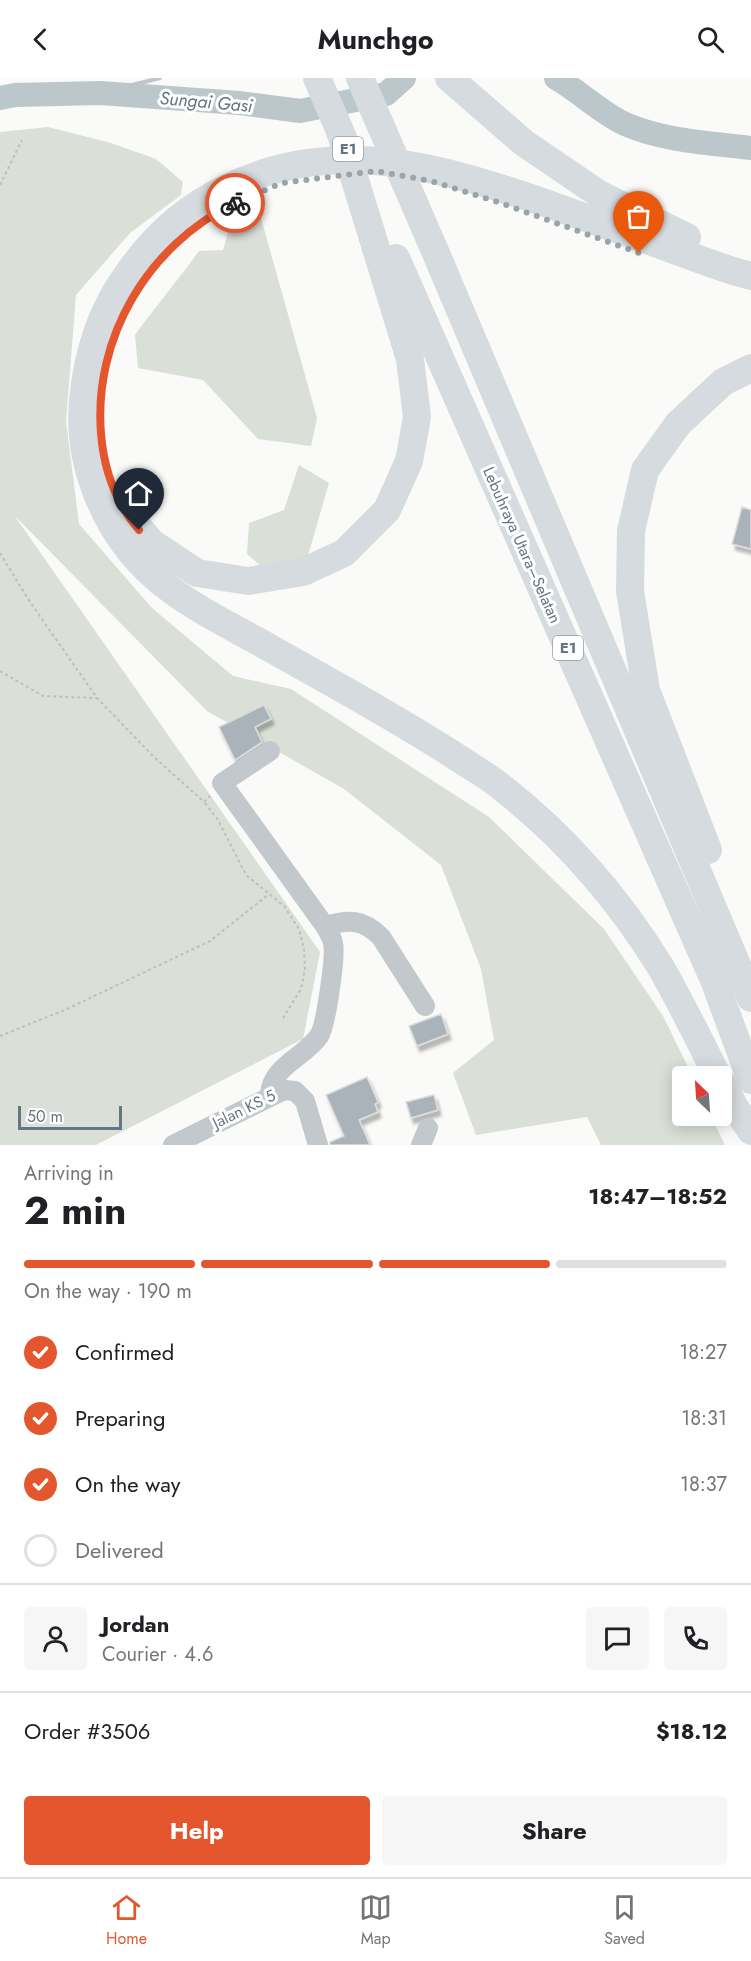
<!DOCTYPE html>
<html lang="en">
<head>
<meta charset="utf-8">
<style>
  :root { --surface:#fff; --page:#f6f6f6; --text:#202124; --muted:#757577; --line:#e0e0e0; --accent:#e4572e }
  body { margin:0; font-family:Jost,sans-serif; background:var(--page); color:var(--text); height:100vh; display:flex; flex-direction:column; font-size:22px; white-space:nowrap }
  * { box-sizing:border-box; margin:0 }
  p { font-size:20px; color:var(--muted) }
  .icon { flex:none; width:33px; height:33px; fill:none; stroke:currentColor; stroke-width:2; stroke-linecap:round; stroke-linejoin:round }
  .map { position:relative; height:1067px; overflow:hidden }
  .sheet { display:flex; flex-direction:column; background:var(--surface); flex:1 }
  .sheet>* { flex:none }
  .needle { width:39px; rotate:335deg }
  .buttons { position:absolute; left:672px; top:988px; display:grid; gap:12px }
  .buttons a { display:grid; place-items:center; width:60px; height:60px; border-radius:6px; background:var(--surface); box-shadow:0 3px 15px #0003; font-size:30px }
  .scale { position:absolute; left:18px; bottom:15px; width:104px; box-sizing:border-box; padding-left:6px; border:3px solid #657683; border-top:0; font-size:16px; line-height:21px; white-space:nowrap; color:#657683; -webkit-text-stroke:4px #fff; paint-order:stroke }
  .pin { position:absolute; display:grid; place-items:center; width:51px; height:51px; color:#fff; margin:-62px -26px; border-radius:50% 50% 50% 0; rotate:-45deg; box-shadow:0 0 6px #0007 }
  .pin .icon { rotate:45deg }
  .courier { position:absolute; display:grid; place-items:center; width:60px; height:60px; margin:-30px; border:4px solid #e4572e; border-radius:50%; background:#fff; color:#222; box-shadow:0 2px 8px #0007 }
  .headline em { font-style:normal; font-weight:700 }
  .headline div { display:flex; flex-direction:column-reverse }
  .headline { display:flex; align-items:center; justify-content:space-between; height:102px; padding:0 24px }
  h1 { font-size:39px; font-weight:700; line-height:45px }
  .bar { display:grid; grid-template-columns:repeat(4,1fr); gap:9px 6px; align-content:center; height:72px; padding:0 24px }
  .bar i { height:8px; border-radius:4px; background:var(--line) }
  .bar .current { background:var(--accent) }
  .bar p { grid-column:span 4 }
  .line { display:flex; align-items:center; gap:15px; padding:0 24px; border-top:2px solid var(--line) }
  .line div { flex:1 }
  .round { display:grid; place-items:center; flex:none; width:63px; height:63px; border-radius:6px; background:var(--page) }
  ol { padding:0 24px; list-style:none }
  li { display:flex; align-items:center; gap:18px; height:66px }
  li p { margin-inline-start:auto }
  li .icon { padding:6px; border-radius:50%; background:var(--accent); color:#fff; stroke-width:4 }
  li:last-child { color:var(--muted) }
  li i { width:33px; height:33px; border:3px solid var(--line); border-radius:50% }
  .action { display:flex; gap:12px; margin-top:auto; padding:12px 24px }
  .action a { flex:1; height:69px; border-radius:6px; background:var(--accent); color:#fff; font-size:24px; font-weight:700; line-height:69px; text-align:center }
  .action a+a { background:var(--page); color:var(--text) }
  header { display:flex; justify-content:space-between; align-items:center; height:78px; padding:0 24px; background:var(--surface); font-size:27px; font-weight:700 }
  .menu { display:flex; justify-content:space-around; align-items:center; height:84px; border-top:2px solid var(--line); background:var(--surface); font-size:16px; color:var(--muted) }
  .menu a { display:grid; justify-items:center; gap:3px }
  .menu .current { color:var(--accent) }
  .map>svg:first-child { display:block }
  .green { fill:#dadfd7 }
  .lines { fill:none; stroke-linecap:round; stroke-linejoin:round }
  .stream { stroke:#bbc7cb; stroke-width:4 }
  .river { stroke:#bbc7cb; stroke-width:24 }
  .building { fill:#aab3b9; stroke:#dcdcda; stroke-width:1.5; filter:url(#shadow) }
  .path { stroke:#bbbfc2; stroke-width:2; stroke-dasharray:3 3; stroke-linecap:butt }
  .minor { stroke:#c3c8cc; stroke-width:20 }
  .highway { stroke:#d6dbdf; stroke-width:28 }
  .done { stroke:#99a4ac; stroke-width:6; stroke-dasharray:0 10.8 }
  .route { stroke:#e4572e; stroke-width:8 }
  .labels { text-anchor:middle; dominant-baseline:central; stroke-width:6; stroke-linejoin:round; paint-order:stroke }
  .shield { fill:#fff; stroke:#939fa8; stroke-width:1.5 }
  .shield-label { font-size:15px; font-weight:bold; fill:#657683 }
  .street-label { font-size:16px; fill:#657683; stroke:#fff }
  .water-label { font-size:18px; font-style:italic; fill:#60757c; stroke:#fff }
</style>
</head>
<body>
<header><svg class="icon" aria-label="back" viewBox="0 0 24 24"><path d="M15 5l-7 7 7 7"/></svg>Munchgo<svg class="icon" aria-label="search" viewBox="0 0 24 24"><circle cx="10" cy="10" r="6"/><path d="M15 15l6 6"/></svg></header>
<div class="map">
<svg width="751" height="1067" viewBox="0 0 751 1067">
  <defs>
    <filter id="shadow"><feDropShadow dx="3" dy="5.5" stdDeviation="1.5" flood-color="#0004"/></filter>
  </defs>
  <rect width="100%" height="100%" fill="#fafaf8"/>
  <g class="green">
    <path d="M48,49L111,65L156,81L183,104L181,117L130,155L76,217L66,343L79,446L152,530L233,598L291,611L489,739L604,851L663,938L693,999H682V1038H711L725,1067H601L587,1039L476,1057L453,995L494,962L481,891L441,787L344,711L207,633L14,437L320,874L303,961L96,1067H0V54Z"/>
    <path d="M259,133L317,340L311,368L258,361L203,302L138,290L135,257C156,228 179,201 199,173L223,172L231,144Z"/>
    <path d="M299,387L329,405L307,481L261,488L247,476L249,445L284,432Z"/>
  </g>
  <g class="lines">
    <path class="stream" d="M100,15L160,0"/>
    <g class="river">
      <path d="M556,0C579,13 601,35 625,46C664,63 709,65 751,70"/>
      <path d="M0,20L15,17L100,15L239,25L300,33L386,16L404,0"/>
    </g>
  </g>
  <g class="building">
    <path d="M742,429L751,432V471L732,466Z"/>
    <path d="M264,627L271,641L255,649L262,664L235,682L219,649Z"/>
    <path d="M441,936L448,956L417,968L409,948Z"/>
    <path d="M367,999L378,1024L375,1026L378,1034L359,1042L370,1067H330V1064L344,1058L326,1017Z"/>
    <path d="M434,1017L438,1032L411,1040L406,1024Z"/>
  </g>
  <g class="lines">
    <g class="path">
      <path d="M0,107L22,62"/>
      <path d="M0,475L30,524L97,620L153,678L204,724L210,718"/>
      <path d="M0,593L43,618L97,620"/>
      <path d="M205,725L218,742L246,797L284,828L299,851L304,871L305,892L301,911L283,940"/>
      <path d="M0,958L67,931L210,863L269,816"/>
    </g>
    <g class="minor">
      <path d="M270,673L222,705L325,848C328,853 332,860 333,865C336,877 326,948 319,958C304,980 271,988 270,1017"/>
      <path d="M325,848C349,841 363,841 381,859L425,928"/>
      <path d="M173,1067L284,1012L295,1013L305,1023L318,1067"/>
      <path d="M421,1067L428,1050"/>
    </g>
    <g class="highway">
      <path d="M317,0L346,67"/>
      <path d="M360,0L435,173L751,920"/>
      <path d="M449,0L524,65L599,116L687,159"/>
      <path d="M396,180L714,902L751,1002"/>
      <path d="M126,435L152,465L197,495L248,503L303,494L344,475L387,432L409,383L417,339L410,281L339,50"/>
      <path d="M708,772L646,612L630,513L631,453L645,392L678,346L723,304L751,290"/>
      <path d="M718,999C699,962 681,924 660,888C618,820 563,757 500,708C486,697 470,688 455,678C392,637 326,602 261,565C225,545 187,527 155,499C106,456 77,387 83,323C87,278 100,234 127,197C153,159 185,130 227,110C334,57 442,89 548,126C587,140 627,155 666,169C694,179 722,191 751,198"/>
      <path d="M722,1005L734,1028L751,1053"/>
    </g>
  </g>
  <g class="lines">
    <path class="done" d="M235,125L282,105L376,93L431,103L495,123L639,175"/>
    <path class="route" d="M139,452C115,424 104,392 101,356C93,260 148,167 235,125"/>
  </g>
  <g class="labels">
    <g class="shield">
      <rect x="333" y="59" width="30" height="24" rx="4.5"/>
      <rect x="553" y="558" width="30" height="24" rx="4.5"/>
    </g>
    <g class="shield-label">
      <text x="348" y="71">E1</text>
      <text x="568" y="570">E1</text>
    </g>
    <g class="street-label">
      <text transform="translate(522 467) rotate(66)">Lebuhraya Utara–Selatan</text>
      <text transform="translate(244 1031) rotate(-26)">Jalan KS 5</text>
    </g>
    <g class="water-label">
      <text transform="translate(206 24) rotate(5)">Sungai Gasi</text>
    </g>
  </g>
</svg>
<div class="buttons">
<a><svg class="needle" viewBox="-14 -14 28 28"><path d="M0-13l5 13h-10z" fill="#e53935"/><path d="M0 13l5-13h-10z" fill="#757577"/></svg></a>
</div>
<div class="scale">50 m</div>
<div class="pin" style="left:639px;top:175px;background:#ea580c"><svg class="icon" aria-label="bag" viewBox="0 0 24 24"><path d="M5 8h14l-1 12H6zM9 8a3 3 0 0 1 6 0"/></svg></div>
<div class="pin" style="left:139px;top:452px;background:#1f2937"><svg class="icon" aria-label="home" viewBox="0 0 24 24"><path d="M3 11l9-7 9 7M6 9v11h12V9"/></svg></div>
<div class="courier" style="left:235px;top:125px"><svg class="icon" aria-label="bike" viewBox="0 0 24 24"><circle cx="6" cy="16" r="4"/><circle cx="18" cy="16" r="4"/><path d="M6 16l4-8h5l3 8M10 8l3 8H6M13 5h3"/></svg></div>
</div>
<section class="sheet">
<div class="headline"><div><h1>2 min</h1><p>Arriving in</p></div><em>18:47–18:52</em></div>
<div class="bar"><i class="current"></i><i class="current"></i><i class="current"></i><i></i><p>On the way · 190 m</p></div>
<ol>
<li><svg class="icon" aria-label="check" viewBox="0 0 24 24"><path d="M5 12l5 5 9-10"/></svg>Confirmed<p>18:27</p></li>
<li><svg class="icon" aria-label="check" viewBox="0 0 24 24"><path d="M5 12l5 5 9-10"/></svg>Preparing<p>18:31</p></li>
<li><svg class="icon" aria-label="check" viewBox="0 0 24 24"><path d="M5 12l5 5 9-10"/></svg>On the way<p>18:37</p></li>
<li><i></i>Delivered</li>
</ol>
<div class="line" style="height:108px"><a class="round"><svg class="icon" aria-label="person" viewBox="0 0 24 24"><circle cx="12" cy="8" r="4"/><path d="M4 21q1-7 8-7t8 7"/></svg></a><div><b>Jordan</b><p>Courier · 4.6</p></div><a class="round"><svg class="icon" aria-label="chat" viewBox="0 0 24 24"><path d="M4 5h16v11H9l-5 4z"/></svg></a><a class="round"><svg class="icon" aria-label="phone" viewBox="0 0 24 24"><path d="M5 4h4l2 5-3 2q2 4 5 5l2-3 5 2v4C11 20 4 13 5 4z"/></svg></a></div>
<div class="line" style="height:78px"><div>Order #3506</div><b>$18.12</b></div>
<div class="action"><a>Help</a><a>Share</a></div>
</section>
<nav class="menu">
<a class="current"><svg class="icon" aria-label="home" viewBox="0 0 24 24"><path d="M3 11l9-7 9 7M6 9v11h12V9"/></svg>Home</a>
<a><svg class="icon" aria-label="map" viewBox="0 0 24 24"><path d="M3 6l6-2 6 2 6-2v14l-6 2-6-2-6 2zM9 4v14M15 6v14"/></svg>Map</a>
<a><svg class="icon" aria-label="saved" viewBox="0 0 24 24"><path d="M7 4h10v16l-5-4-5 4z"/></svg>Saved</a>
</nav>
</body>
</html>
